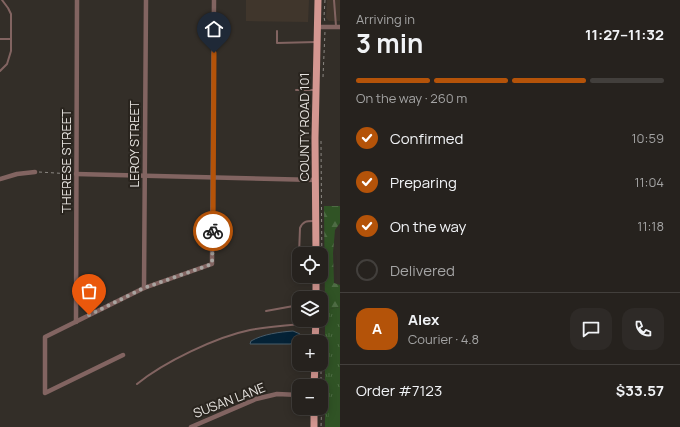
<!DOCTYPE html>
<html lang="en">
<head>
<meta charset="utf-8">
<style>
  :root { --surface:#26221e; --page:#2e2a27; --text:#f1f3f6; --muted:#a4a4a4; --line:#423f3c; --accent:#b45309 }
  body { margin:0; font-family:Manrope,sans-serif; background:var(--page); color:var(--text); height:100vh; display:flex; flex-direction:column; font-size:15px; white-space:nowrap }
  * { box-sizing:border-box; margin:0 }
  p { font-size:13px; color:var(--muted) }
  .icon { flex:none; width:22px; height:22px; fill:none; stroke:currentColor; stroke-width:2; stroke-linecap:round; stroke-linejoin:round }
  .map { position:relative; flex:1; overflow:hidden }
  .sheet { display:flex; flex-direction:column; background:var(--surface); width:340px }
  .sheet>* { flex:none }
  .fabs { position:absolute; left:292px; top:247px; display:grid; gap:8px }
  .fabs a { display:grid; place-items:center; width:36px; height:36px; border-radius:8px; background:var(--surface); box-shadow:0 2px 10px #0003,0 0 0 1px var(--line); font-size:20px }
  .pin { position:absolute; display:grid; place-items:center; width:34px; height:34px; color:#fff; margin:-41px -17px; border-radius:50% 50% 50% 0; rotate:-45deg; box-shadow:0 0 4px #0007 }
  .pin .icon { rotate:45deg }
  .courier { position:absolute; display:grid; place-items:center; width:40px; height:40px; margin:-20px; border:3px solid #b45309; border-radius:50%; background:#fff; color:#222; box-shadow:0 1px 5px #0007 }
  .summary em { font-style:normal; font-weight:700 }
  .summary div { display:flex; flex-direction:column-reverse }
  .summary { display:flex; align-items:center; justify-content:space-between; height:68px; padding:0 16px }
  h1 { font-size:26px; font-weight:700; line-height:30px }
  .bar { display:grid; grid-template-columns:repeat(4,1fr); gap:6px 4px; align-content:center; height:48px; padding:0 16px }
  .bar i { height:5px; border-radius:3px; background:var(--line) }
  .bar .selected { background:var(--accent) }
  .bar p { grid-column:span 4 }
  .line { display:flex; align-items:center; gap:10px; padding:0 16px; border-top:1px solid var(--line) }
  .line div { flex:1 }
  .round { display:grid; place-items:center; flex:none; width:42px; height:42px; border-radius:12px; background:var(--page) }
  ol { padding:0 16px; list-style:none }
  li { display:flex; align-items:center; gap:12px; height:44px }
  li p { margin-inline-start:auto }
  li .icon { padding:4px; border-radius:50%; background:var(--accent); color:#fff; stroke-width:4 }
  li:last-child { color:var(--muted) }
  li i { width:22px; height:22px; border:2px solid var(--line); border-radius:50% }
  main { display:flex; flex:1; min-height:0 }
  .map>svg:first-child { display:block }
  .built { fill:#40362c }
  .grass { fill:url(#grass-tufts) }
  .forest { fill:url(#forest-firs) }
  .pitch { fill:#305325 }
  .water { fill:#042236; stroke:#485c69 }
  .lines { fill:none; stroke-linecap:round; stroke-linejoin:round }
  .path { stroke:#8b8782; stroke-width:1; stroke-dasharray:3 3; stroke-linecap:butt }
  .service { stroke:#826461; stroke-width:2 }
  .minor { stroke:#826461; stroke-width:4.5 }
  .primary { stroke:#d49791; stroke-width:7 }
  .done { stroke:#a8a4a0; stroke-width:4; stroke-dasharray:0 7.2 }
  .route { stroke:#b45309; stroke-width:5 }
  .labels { text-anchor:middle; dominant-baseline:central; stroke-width:4; stroke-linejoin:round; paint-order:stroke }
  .street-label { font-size:13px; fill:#e7e4e0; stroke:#29241e }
</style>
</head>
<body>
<main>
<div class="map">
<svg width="340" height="427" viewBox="0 0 340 427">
  <defs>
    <pattern id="grass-tufts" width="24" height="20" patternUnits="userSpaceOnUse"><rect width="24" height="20" fill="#305325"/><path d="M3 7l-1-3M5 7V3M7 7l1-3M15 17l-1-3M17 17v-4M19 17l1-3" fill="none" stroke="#4e6c44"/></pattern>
    <pattern id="forest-firs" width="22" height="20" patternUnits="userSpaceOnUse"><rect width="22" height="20" fill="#305325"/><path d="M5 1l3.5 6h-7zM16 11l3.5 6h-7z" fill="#4e6c44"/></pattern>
  </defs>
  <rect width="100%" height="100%" fill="#332e28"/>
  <g class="built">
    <path d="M246,0H309L308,22L246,21Z"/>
    <path d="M327,0H340V21H329L326,18Z"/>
  </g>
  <path class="grass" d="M340,307V427H325V310Z"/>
  <path class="forest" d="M324,206H340V223L335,230L333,253L334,283L340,285V307L325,310Z"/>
  <path class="pitch" d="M330,401H340V427H328Z"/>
  <path class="water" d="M293,331L300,334V342L290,344H250L251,341C263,334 280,332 293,331Z"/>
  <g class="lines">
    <g class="path">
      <path d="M325,0L324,17L325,22"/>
      <path d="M323,77L325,31"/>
      <path d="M321,141L322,275"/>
      <path d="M39,172L72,174"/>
      <path d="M322,317V301"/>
      <path d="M321,363V339"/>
      <path d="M321,386V369"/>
      <path d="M321,387L322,399L321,427"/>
    </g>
    <g class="service">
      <path d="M334,0L336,26"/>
      <path d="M277,31V43L316,42"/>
      <path d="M0,39H11"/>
      <path d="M0,71L7,64L11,51V14L8,8L2,0"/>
      <path d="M296,90H314"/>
      <path d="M299,254L300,228C303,221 307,221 313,221"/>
      <path d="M266,311L299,305"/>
      <path d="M137,384C164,362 216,337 250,330C271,326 293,325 315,323"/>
    </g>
    <g class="minor">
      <path d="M317,27H340"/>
      <path d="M76,174L316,180"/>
      <path d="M0,179L17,174L35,172"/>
      <path d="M144,288L146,0"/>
      <path d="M76,322L77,0"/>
      <path d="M123,355L45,393V337L144,288L212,264L214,0"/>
      <path d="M191,427L256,399L277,394L299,395"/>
    </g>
    <g class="primary">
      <path d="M316,254L315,138L318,0"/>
      <path d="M316,298V276"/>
      <path d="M315,342L316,320"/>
      <path d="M314,386L315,364"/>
      <path d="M314,427V408"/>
    </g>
  </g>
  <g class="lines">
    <path class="done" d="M89,315L144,288L212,264L213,231"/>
    <path class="route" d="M213,231L214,53"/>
  </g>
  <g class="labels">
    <g class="street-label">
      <text transform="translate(304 127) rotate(-90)">COUNTY ROAD 101</text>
      <text transform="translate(134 144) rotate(-90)">LEROY STREET</text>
      <text transform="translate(66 161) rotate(-90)">THERESE STREET</text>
      <text transform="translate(229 400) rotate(-21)">SUSAN LANE</text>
    </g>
  </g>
</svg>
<div class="fabs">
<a><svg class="icon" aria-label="locate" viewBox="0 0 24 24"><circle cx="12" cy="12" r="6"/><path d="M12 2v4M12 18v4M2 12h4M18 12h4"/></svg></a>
<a><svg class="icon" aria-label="layers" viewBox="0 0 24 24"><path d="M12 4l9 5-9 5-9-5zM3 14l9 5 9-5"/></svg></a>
<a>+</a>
<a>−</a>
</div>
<div class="pin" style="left:89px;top:315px;background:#ea580c"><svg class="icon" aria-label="bag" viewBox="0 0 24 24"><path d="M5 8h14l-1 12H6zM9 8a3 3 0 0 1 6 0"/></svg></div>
<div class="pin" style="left:214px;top:53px;background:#1f2937"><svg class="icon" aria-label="home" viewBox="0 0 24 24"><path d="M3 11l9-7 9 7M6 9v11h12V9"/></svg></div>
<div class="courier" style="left:213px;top:231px"><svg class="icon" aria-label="bike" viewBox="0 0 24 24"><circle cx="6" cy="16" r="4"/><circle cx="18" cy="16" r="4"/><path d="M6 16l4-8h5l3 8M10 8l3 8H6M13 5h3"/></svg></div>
</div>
<section class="sheet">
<div class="summary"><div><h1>3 min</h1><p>Arriving in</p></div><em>11:27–11:32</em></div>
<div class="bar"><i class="selected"></i><i class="selected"></i><i class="selected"></i><i></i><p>On the way · 260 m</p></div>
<ol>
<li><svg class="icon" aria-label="check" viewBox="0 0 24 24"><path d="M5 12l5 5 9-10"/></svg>Confirmed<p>10:59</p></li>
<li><svg class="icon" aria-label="check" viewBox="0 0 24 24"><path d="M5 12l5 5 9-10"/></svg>Preparing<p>11:04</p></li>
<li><svg class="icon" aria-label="check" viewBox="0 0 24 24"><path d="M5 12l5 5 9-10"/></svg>On the way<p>11:18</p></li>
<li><i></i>Delivered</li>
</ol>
<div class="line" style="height:72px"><b class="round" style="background:var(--accent);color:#fff">A</b><div><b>Alex</b><p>Courier · 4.8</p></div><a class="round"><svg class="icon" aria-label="chat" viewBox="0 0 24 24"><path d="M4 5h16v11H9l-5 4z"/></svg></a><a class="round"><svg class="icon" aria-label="phone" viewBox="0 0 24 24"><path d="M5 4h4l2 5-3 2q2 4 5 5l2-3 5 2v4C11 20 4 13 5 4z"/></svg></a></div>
<div class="line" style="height:52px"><div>Order #7123</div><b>$33.57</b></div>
</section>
</main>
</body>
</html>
